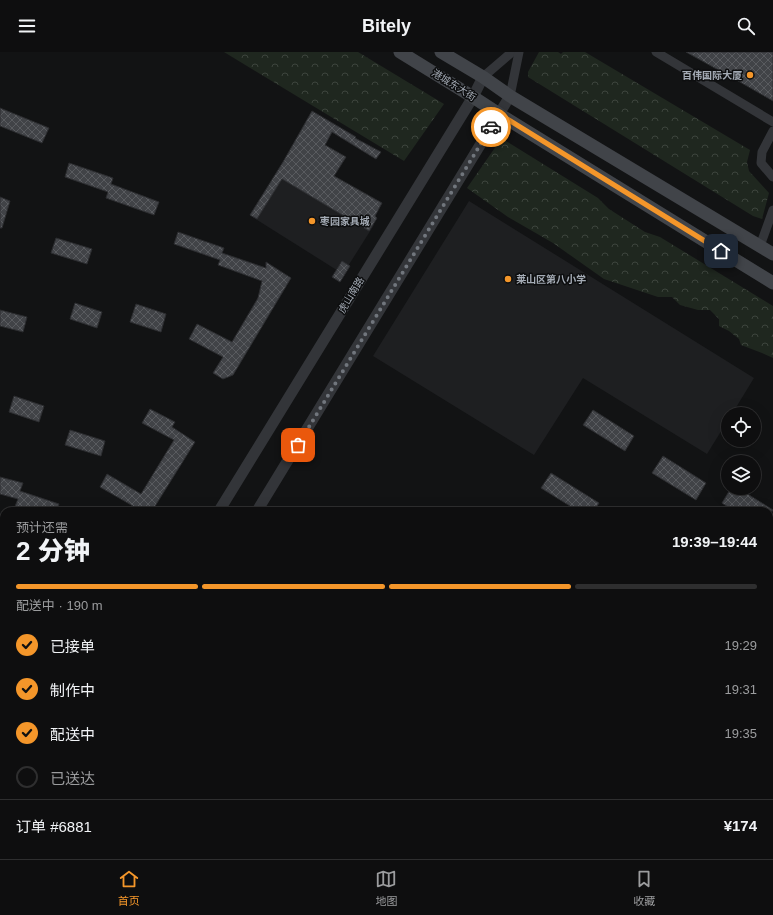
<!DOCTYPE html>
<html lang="zh">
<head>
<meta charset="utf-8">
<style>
  :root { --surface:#0e0e0f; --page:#1c1c1d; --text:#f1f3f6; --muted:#9b9c9e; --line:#2e2e2f; --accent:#f4962a }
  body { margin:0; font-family:Arial,"Noto Sans SC",sans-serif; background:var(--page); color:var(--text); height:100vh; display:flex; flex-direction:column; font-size:15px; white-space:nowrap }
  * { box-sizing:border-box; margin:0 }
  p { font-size:13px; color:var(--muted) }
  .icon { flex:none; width:22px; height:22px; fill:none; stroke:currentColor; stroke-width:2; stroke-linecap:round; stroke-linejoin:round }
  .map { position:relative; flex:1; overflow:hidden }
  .details { position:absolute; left:0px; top:455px; width:773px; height:352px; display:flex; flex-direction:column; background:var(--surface); border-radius:12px 12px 0 0; box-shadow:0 4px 16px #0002,0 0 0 1px var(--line) }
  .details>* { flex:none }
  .fabs { position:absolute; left:721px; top:355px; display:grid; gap:8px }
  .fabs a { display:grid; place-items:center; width:40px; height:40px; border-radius:50%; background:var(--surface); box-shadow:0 4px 16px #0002,0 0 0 1px var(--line); font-size:20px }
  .pin { position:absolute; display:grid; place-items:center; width:34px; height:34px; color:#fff; margin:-17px; border-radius:8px; box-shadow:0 2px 6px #0006 }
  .courier { position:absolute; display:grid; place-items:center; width:40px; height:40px; margin:-20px; border:3px solid #f4962a; border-radius:50%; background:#fff; color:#222; box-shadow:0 1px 5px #0007 }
  .overview em { font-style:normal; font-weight:800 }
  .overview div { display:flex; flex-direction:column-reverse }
  .overview { display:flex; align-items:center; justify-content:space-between; height:68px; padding:0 16px }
  h1 { font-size:26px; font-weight:800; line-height:30px }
  .bar { display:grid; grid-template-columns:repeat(4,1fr); gap:6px 4px; align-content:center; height:48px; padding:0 16px }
  .bar i { height:5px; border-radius:3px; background:var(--line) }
  .bar .on { background:var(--accent) }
  .bar p { grid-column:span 4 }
  .line { display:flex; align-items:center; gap:10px; padding:0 16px; border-top:1px solid var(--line) }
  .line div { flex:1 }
  ol { padding:0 16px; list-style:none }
  li { display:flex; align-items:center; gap:12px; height:44px }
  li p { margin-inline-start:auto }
  li .icon { padding:4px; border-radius:50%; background:var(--accent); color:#111; stroke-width:4 }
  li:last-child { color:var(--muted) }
  li i { width:22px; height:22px; border:2px solid var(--line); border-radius:50% }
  header { display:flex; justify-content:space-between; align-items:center; height:52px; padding:0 16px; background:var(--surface); font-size:18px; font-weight:800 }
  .tab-bar { display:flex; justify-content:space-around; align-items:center; height:56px; border-top:1px solid var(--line); background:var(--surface); font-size:11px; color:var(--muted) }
  .tab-bar a { display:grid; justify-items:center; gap:2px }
  .tab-bar .on { color:var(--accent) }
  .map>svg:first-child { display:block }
  .built { fill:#1e1f21 }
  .forest { fill:url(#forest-crowns) }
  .building { fill:url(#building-cross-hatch); stroke:#2c2d30 }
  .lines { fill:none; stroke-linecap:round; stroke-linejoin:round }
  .minor { stroke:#333539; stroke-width:9 }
  .tertiary { stroke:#333539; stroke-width:11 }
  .secondary { stroke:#414449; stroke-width:13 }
  .done { stroke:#71767d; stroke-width:4; stroke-dasharray:0 7.2 }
  .route { stroke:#f4962a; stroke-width:5 }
  .poi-dot { fill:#f4962a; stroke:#0d0e0f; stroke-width:1.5 }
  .labels { text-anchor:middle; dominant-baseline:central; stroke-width:3; stroke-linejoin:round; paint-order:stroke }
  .poi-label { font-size:10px; font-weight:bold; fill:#a4abb5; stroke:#0d0e0f; text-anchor:start }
  .street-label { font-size:10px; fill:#a4abb5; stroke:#0d0e0f }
</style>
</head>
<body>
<header><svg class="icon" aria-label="menu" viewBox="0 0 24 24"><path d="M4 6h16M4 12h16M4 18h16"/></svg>Bitely<svg class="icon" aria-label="search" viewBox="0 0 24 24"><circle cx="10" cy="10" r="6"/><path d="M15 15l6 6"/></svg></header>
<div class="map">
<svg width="773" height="807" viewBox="0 0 773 807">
  <defs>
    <pattern id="forest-crowns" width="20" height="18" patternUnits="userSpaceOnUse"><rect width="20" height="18" fill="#1f271f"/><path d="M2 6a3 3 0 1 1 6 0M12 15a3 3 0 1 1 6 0" fill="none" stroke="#3d443d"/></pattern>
    <pattern id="building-cross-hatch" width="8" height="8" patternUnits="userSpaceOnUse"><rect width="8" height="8" fill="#414347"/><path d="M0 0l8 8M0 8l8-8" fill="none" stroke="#595b5f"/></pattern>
  </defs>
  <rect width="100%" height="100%" fill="#121314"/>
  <g class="built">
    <path d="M281,116L374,173L343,222L251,164Z"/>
    <path d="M469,149L754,326L732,362H728V368L707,402L583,326L534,403L373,304Z"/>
  </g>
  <g class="forest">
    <path d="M224,0H358L444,52L404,109Z"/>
    <path d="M539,0H558L561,2L563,0H585L750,98L747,110L749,119L769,141L762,167L753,164L528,25V20Z"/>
    <path d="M501,87L506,89L598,146L609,157L645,180L660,185L773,254V306L762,301L741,293L739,287L729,279L719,274V267L710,258H698L680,253L672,245H658L604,227L553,191L508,165L467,136Z"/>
  </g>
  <g class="building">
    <path d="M686,0H773V49L740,30Z"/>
    <path d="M0,56L49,76L42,91L0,74Z"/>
    <path d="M312,59L356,85L355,86L381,100L376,107L332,80L325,93L346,105L334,124L382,151L375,164L377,166L369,179L282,127L257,167L250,163L283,110Z"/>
    <path d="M69,111L113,126L111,132L159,150L154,163L106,146L108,140L65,125Z"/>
    <path d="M0,145L10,149L2,176H0Z"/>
    <path d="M178,180L224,196L222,201L266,216V210L291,226L233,323L223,327L213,321L223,305L189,287L197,272L232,290L258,246L262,229L218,213L220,208L174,192Z"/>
    <path d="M56,186L92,197L87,212L51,201Z"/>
    <path d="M342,209L350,214L340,230L332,225Z"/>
    <path d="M75,251L102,260L97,276L70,267Z"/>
    <path d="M136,252L166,262L161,280L130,270Z"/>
    <path d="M0,258L27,265L23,280L0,274Z"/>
    <path d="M14,344L44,354L39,370L9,360Z"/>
    <path d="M150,357L175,370L172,375L195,390L152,459H130L133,454L100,435L107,422L141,442L174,388L142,371Z"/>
    <path d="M593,358L634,384L625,399L583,373Z"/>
    <path d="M70,378L105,389L101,404L65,393Z"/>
    <path d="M663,404L706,431L696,448L652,421Z"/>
    <path d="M551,421L599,451L594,459H578L541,436Z"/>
    <path d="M0,425L23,431L20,439L59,452L56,459H19L14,457L18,447L0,442Z"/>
    <path d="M731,436H738L773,458V459H734L722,451Z"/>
  </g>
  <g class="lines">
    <g class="minor">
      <path d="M656,0L773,70"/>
      <path d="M483,25L512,0"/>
      <path d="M510,44L519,0"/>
      <path d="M773,79L762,100L761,111L773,125"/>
      <path d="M760,194L773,158"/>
    </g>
    <g class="tertiary">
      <path d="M219,459L473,45L483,25"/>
      <path d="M257,459L510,44"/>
      <path d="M58,807L59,803"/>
      <path d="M93,807L94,803"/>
    </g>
    <g class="secondary">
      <path d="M400,0L473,45L499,62L773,231"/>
      <path d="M441,0L483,25L510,44L773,202"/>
      <path d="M0,551L4,555"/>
      <path d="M0,587L4,591"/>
      <path d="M207,803L211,807"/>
      <path d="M256,803L259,807"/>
    </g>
  </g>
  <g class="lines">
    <path class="done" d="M298,393L491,75"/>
    <path class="route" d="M491,75L499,62L721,199"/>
  </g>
  <g class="poi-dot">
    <circle cx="750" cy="23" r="4"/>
    <circle cx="312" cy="169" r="4"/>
    <circle cx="508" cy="227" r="4"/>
  </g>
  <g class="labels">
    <g class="poi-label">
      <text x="742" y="23" text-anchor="end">百伟国际大厦</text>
      <text x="320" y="169">枣园家具城</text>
      <text x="516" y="227">莱山区第八小学</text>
    </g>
    <g class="street-label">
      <text transform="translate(454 33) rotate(32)">港城东大街</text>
      <text transform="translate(351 243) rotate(-59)">虎山南路</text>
    </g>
  </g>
</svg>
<div class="fabs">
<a><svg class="icon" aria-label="locate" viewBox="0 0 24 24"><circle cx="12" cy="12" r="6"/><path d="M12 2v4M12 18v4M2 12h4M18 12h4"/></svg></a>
<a><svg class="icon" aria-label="layers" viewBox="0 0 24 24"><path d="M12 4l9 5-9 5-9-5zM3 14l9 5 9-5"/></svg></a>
</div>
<div class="pin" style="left:298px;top:393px;background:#ea580c"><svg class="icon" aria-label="bag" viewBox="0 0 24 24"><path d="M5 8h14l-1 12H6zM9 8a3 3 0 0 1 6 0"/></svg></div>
<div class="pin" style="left:721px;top:199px;background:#1f2937"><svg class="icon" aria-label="home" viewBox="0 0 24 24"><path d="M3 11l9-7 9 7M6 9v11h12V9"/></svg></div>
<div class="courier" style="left:491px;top:75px"><svg class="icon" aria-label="car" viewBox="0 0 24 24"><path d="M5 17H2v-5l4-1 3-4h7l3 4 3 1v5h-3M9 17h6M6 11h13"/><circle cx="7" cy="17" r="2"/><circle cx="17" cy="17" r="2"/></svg></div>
<section class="details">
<div class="overview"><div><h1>2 分钟</h1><p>预计还需</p></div><em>19:39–19:44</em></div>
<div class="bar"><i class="on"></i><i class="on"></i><i class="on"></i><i></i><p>配送中 · 190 m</p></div>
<ol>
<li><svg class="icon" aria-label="check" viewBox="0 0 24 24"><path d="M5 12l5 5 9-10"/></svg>已接单<p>19:29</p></li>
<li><svg class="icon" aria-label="check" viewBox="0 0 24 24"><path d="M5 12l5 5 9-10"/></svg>制作中<p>19:31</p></li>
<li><svg class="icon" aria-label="check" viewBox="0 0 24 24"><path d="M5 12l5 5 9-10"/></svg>配送中<p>19:35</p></li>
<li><i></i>已送达</li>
</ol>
<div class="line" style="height:52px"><div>订单 #6881</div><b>¥174</b></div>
</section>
</div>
<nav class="tab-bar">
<a class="on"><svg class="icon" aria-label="home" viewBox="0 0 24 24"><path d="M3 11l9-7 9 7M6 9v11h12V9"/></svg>首页</a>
<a><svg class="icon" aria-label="map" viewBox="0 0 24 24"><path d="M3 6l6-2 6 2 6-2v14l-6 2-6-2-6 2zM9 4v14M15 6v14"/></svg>地图</a>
<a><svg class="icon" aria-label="saved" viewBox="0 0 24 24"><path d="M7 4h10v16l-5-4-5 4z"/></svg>收藏</a>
</nav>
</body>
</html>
